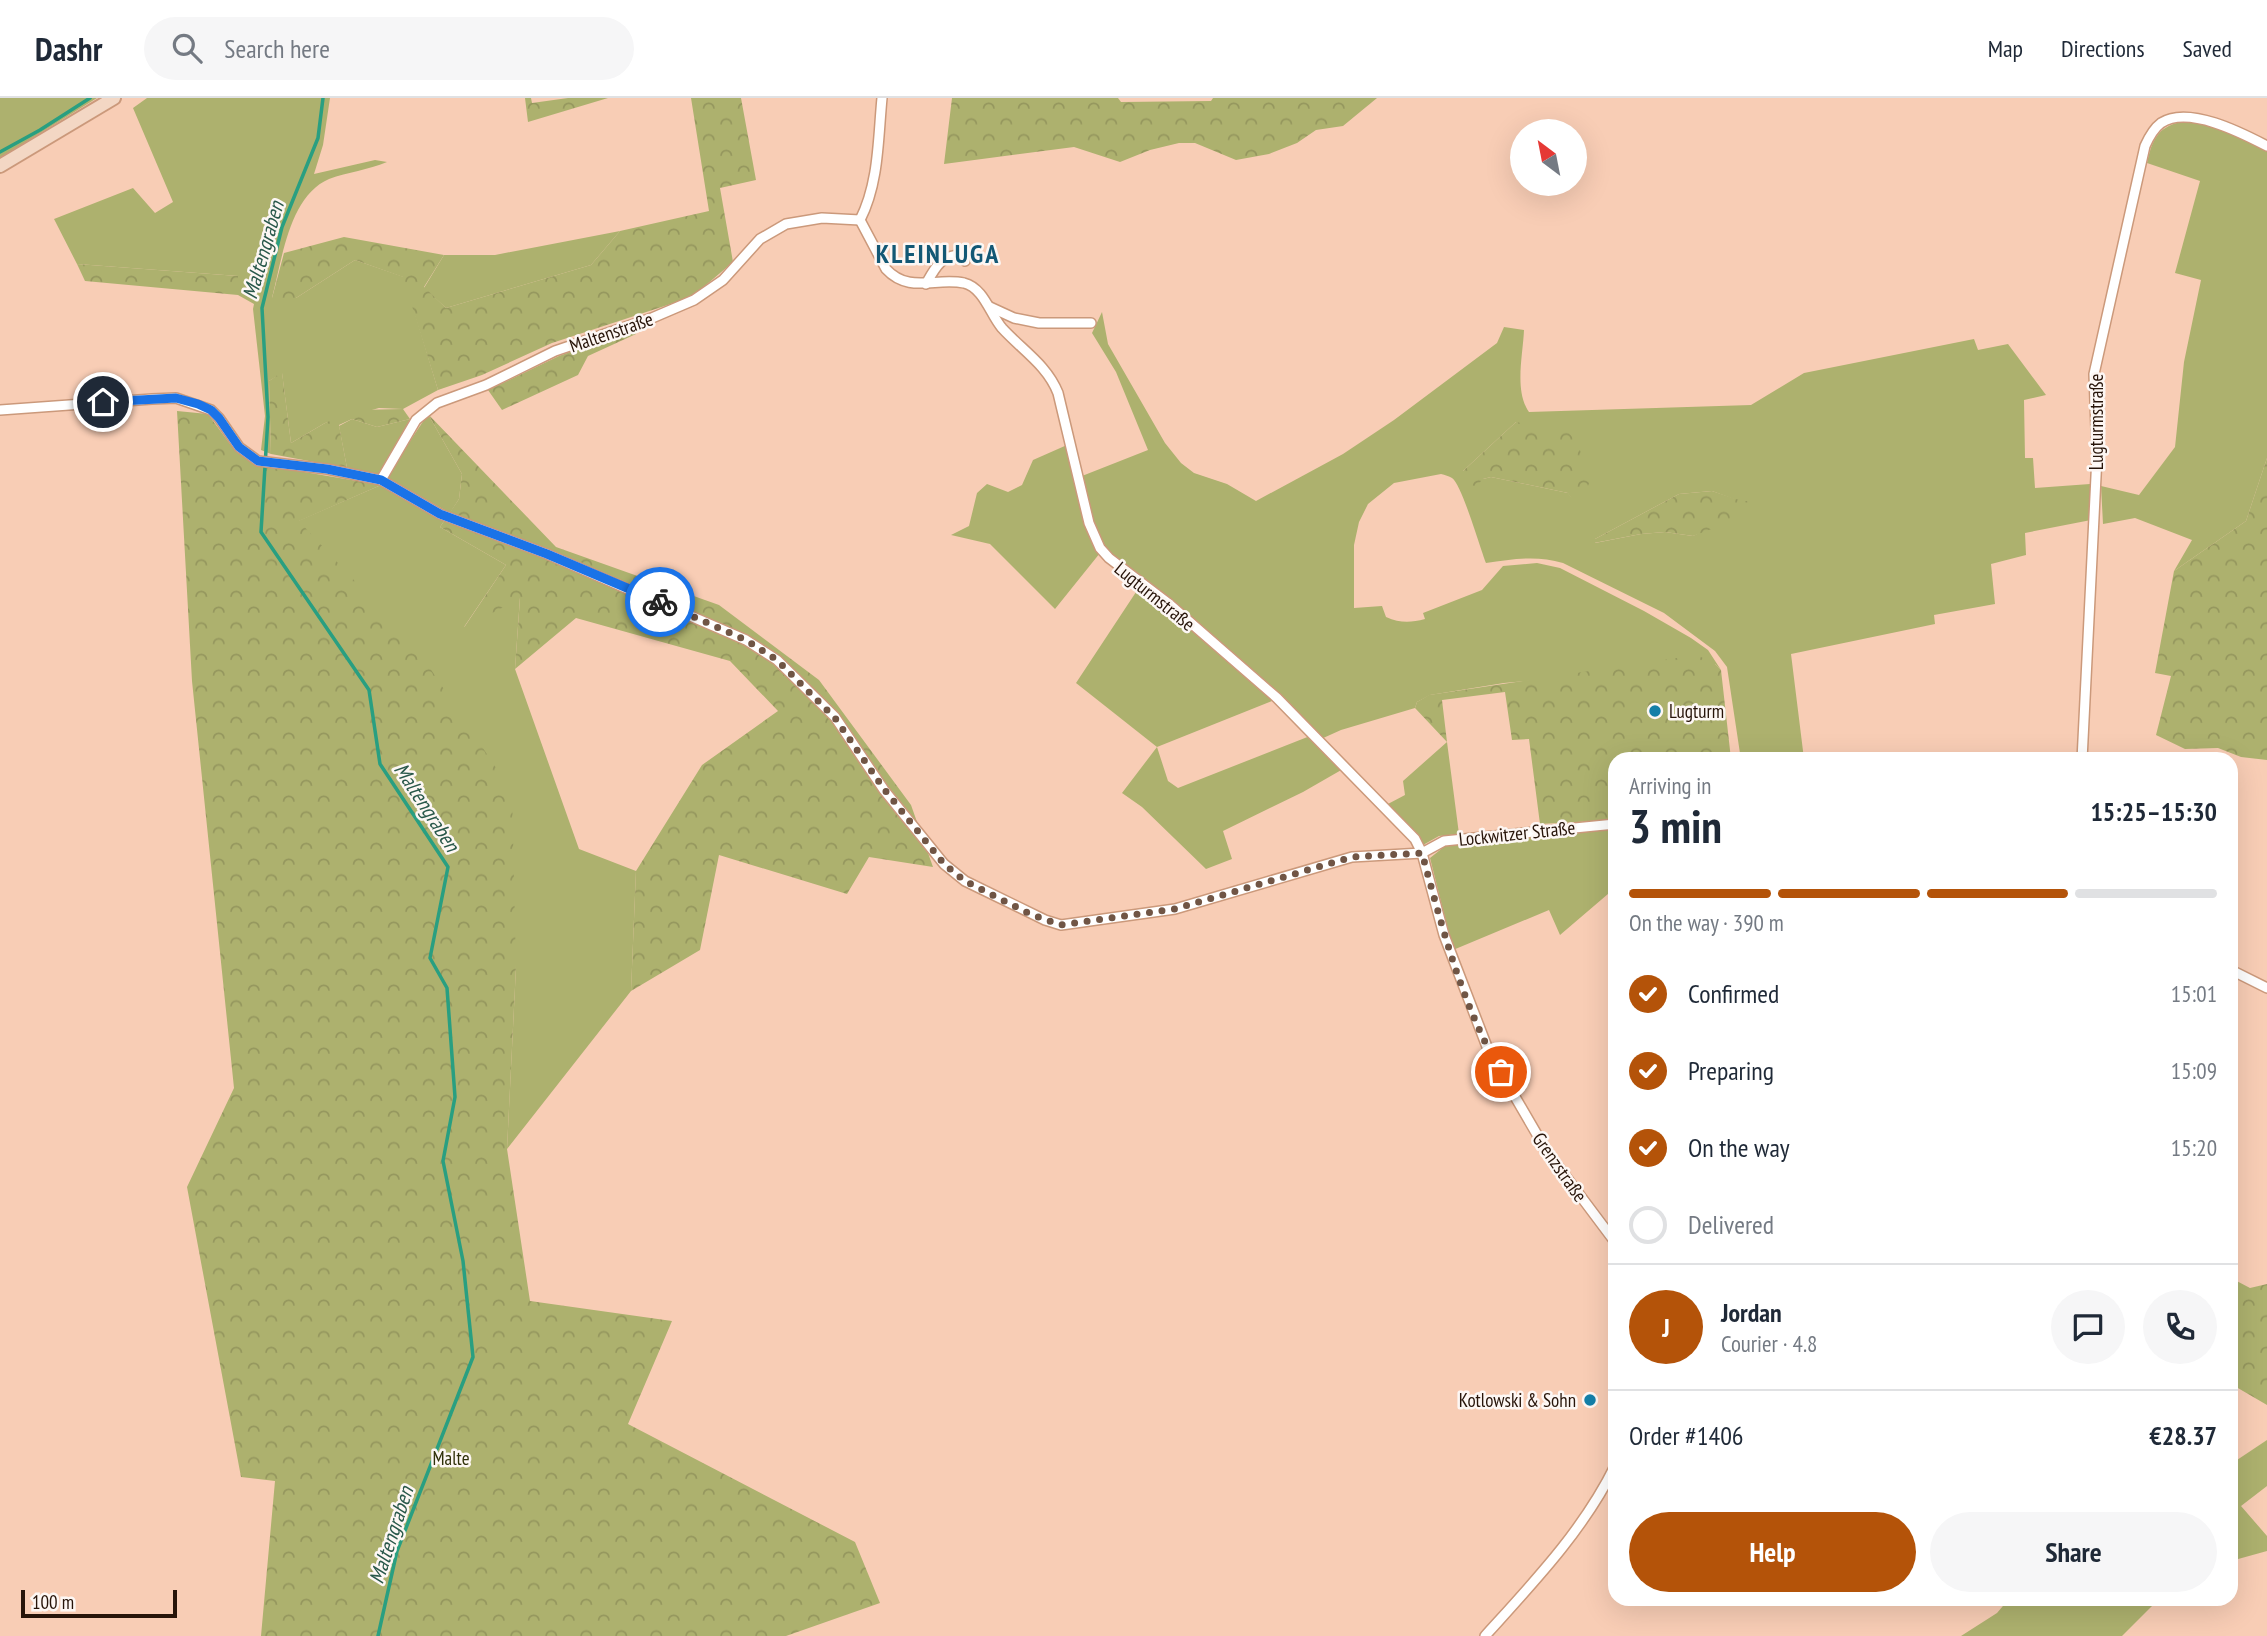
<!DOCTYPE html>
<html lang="en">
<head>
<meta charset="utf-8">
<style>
  :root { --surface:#fff; --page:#f6f6f7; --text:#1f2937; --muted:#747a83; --line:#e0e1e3; --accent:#b45309 }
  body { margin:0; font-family:"PT Sans Narrow",sans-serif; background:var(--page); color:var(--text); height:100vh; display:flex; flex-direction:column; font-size:26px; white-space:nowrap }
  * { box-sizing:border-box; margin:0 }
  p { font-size:23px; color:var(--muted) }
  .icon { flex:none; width:38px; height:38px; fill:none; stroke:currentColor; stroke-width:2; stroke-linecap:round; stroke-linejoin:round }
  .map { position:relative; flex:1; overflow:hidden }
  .side { position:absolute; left:1608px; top:654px; width:630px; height:854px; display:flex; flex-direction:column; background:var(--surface); border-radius:21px; box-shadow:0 7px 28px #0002 }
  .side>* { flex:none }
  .needle { width:46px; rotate:328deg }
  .buttons { position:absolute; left:1510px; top:21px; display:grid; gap:14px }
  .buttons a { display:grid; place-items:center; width:77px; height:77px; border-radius:50%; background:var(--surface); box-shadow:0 7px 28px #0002; font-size:35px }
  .scale { position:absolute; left:21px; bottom:18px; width:156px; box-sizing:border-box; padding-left:7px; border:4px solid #271409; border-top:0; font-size:19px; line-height:24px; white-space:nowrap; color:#271409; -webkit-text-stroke:5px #fdf7f4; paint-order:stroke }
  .pin { position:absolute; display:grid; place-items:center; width:60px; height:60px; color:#fff; margin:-30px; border:4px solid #fff; border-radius:50%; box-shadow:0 2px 7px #0007 }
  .courier { position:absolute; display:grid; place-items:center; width:70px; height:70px; margin:-35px; border:5px solid #1a73e8; border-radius:50%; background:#fff; color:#222; box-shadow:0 2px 9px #0007 }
  .headline em { font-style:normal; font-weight:700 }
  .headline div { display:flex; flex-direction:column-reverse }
  .headline { display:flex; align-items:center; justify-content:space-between; height:119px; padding:0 21px }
  h1 { font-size:46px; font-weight:700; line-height:52px }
  .bar { display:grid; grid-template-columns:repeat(4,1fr); gap:10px 7px; align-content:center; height:84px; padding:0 21px }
  .bar i { height:9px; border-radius:5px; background:var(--line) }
  .bar .current { background:var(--accent) }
  .bar p { grid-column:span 4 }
  .line { display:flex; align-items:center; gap:18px; padding:0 21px; border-top:2px solid var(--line) }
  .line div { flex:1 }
  .round { display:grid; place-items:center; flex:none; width:74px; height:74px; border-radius:37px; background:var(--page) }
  ol { padding:0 21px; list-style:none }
  li { display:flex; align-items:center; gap:21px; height:77px }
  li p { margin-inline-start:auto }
  li .icon { padding:7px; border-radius:50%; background:var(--accent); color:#fff; stroke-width:4 }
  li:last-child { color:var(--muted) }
  li i { width:38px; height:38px; border:4px solid var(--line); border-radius:50% }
  .action { display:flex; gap:14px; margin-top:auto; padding:14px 21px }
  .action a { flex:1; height:80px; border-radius:42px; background:var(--accent); color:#fff; font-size:28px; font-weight:700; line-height:80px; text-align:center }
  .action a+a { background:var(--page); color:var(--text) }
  header { display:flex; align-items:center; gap:42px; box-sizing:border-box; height:98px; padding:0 35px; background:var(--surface); border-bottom:2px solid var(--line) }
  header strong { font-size:33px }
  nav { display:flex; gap:38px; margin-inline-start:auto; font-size:24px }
  .search { width:490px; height:63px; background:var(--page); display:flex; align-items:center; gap:18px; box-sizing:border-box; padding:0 24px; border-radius:38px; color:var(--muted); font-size:26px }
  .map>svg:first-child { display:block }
  .green { fill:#adb16e; fill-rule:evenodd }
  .forest { fill:url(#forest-crowns) }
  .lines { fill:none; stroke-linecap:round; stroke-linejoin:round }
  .stream { stroke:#299f81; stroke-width:3.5 }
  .street-casing { stroke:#cb997b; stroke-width:12 }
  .secondary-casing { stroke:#cb997b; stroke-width:16 }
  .street { stroke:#fff; stroke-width:9 }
  .secondary { stroke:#f3d7c4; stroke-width:12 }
  .done { stroke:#705545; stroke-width:7; stroke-dasharray:0 12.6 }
  .route { stroke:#1a73e8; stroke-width:9 }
  .poi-dot { fill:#147fa8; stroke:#fdf7f4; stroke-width:2.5 }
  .labels { text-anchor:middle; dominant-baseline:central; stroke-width:5; stroke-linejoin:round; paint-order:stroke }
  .street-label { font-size:19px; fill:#271409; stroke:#fdf7f4 }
  .poi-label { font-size:19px; fill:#271409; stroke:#fdf7f4; text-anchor:start }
  .park-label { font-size:19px; fill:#2f3009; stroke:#fdf7f4 }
  .water-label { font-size:21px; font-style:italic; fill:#29584a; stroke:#fdf7f4 }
  .district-label { font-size:26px; font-weight:bold; letter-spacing:2px; fill:#135875; stroke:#fdf7f4 }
</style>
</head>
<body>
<header>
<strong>Dashr</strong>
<div class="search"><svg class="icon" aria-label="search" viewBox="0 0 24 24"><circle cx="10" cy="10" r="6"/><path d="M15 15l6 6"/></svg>Search here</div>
<nav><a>Map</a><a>Directions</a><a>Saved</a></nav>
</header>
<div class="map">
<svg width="2267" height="1538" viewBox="0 0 2267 1538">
  <defs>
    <pattern id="forest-crowns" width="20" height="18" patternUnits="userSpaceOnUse" patternTransform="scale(1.75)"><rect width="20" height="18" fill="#adb16e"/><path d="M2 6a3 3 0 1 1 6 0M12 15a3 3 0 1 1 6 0" fill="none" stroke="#95975e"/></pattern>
  </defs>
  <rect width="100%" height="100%" fill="#f8cdb5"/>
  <g class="green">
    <path d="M0,0H97L0,60Z"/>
    <path d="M147,0H330L323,47L314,76L375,62L387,64C368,72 348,74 329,81C289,98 282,162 272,200H296L355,162L404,179L438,292L403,311L379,310L325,325L291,345L282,275L269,283L271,356L261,352L265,318L253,211L254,206L238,197V178L77,166L54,121L133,90L155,115L173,104L133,10Z"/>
    <path d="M2181,24C2210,23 2243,39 2267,53V360L2246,423L2174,473L2192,442L2135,420L2103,426L2101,388L2139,397L2175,349L2184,264L2201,182L2175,175L2200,83L2147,65C2152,43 2157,29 2181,24Z"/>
    <path d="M620,133L591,167L446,210L424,190L444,157H495Z"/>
    <path d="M1102,214L1108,246L1165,345L1181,365L1194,375L1227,386L1256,403L1343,356L1394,322L1497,245L1504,229L1524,232C1523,257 1514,293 1529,314L1751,307L1804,275L1974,241L1978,252L2008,246L2046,297L2024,302L2025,360H2033L2035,390L2090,386L2091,422L2025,435L2026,457L1991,466L1995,506L1934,517L1935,526L1791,556L1804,661L1741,662L1727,569L1715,553L1664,515L1563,465C1537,457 1513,461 1486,465C1480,450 1462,387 1452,380C1449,378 1445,377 1441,376L1394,385L1368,406L1359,424L1354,447V510L1382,508L1386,519C1400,525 1410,525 1425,521L1423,515L1482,492L1503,468L1537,465L1560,470L1644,513L1691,540L1708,552L1721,572L1715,566L1504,585L1430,597L1417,604L1415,610L1341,632L1321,641L1281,597L1122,469L1103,448L1094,432L1082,378L1148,352L1116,274L1092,235ZM1516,324L1574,403L1568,395L1491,379L1483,381L1463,373ZM1712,393L1742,404H1760L1693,438L1665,434L1641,436L1595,445V441L1679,396Z"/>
    <path d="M428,316L462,376L459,401L450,415L386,379Z"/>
    <path d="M352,321L377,329L410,321L383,374L376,377L347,370L339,328Z"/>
    <path d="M1067,347L1100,455L1055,511L990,446L951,437L969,428L977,395L987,386L1008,394L1022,387L1033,362Z"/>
    <path d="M381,387L444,423L440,429L506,467L464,529L520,499L515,571L579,751L636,773L631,893L507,1051L516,869L298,423Z"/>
    <path d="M1140,488L1277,601L1157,649L1168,683L1178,690L1310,638L1343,671L1303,694L1223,733L1232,761L1206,771L1142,709L1122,695L1157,649L1076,585Z"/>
    <path d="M1447,644L1459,736L1439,738L1423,747L1386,707L1405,697L1403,683Z"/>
    <path d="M1615,730V790L1560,837L1549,812L1453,852L1430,760L1445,748L1593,731Z"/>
    <path d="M2267,1342V1388L2241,1408L2267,1438V1453L2231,1463V1366Z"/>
    <path d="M2008,1502H2158L2122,1538H1961L1997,1515Z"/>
  </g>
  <g class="forest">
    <path d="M525,0H531L532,5L568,0H608L528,24Z"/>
    <path d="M691,0H741L756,82L720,90L733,164L692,199L552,245L482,277L438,292L403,179L355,162L296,200H272L284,155L344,139L444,157L424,189L446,210L591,167L620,133L709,113Z"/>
    <path d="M952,0H1118L1121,4L1211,3L1213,0H1377L1343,28L1316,32L1297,45L1269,56L1236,62L1195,45H1179L1150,52L1120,64L1074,49L944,66Z"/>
    <path d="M77,166L238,178V197L85,183Z"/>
    <path d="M634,230L636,236L588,258L578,277L502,312L488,292L559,258Z"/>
    <path d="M282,274L291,345L325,325L356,312L403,311L410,321L377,329L352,321L339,327L347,370L271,356L269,283Z"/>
    <path d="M177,313L208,316L230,346L257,366L381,387L299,423L416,549L512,694L516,869L507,1051L530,1203L672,1223L628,1326L855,1444L880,1505L786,1538H261L275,1383L241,1379L187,1089L234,990L192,583Z"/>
    <path d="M428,316L556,449L719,507L819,582L911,707L933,769L869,759L847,796L719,757L700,852L631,893L636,773L702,667L778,613L730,563L576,520L515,571L520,500L463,531L506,467L440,429L459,401L462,376Z"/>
    <path d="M1516,324L1569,335L1578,346L1590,383L1583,400L1574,403L1568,395L1491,379L1483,381L1476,388L1469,387L1463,378V373Z"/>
    <path d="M2267,360V662L2241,659L2218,650L2185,651L2156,637L2171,578L2155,575L2174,473L2246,423Z"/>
    <path d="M1712,393L1742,403H1760L1762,407L1730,424L1693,438L1665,434L1641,436L1594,445L1595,441L1679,396Z"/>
    <path d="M1697,557L1715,566L1721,572L1731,661L1615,662V722L1540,726L1529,641L1512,642L1505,594L1442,602L1447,644L1415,610L1417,604L1429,597Z"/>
    <path d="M2231,1180L2250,1190L2267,1186V1307L2231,1286Z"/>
  </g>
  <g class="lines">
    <g class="stream">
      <path d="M323,0L318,40L282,129L262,210L268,319L261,434L369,592L380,666L448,769L430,860L447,890L455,999L443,1063L463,1163L473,1259L397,1453L378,1538"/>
      <path d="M0,54L40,32L90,0"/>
    </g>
    <defs>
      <g id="street">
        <path d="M860,122L886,171C909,196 936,179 964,185C984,190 990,216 1002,230C1022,252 1047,267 1058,295L1089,425L1100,450L1109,460L1168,505L1277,600L1415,741L1422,755L1444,837L1489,954L1546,1052L1615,1144"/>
        <path d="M860,122C879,85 878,41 882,0"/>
        <path d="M926,186C935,170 941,157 961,157L965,163"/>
        <path d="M990,209L1014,220L1039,225H1091"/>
        <path d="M0,312L152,301L176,300L211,312L219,320L239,349L258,363L327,371L381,382L440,416L547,456L746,542L777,562L835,619L884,692L944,766L965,783L1045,822L1061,827L1175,811L1352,759L1422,755L1444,743L1615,726"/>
        <path d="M381,382L416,322L437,305L486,287L555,253L652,220L694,202L723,182L760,141L786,126L822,120L860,122"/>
        <path d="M2082,662L2097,358L2094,276L2145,48C2149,39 2153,31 2161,25C2188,7 2242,35 2267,48"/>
        <path d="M2231,872L2267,890"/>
        <path d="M1485,1538C1533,1485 1583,1433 1615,1368"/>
      </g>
      <path id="secondary" d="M0,68L114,0"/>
    </defs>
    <use href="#street" class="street-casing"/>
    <use href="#secondary" class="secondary-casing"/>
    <use href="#street" class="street"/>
    <use href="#secondary" class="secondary"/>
  </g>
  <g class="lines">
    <path class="done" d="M660,504L746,542L777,562L835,620L884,691L944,766L965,783L1030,816L1061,827L1175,811L1352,759L1422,755C1442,829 1462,907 1501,974"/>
    <path class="route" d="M103,304L176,300L198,306L211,312L219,320L239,349L258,363L327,371L381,382L440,416L547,456L660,504"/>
  </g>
  <g class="poi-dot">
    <circle cx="1655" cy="613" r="7"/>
    <circle cx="1590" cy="1302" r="7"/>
  </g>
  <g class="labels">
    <g class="street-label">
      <text transform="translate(611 234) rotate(-19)">Maltenstraße</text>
      <text transform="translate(2096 324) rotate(-90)">Lugturmstraße</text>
      <text transform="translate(1155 498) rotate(39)">Lugturmstraße</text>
      <text transform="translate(1517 735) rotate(-6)">Lockwitzer Straße</text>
      <text transform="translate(1560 1069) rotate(55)">Grenzstraße</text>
    </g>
    <g class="poi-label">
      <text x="1669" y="613">Lugturm</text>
      <text x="1576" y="1302" text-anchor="end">Kotlowski &amp; Sohn</text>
    </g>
    <g class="park-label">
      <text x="451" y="1360">Malte</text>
    </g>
    <g class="water-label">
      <text transform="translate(263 152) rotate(-74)">Maltengraben</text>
      <text transform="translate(427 709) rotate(57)">Maltengraben</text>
      <text transform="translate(391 1437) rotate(-72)">Maltengraben</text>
    </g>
    <g class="district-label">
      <text x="938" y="155">KLEINLUGA</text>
    </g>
  </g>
</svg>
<div class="buttons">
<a><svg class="needle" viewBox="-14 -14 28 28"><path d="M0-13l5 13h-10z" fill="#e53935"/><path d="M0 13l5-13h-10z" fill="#747a83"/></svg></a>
</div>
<div class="scale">100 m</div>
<div class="pin" style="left:1501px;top:974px;background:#ea580c"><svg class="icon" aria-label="bag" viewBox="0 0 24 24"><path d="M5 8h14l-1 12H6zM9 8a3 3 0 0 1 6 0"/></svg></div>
<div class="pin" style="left:103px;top:304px;background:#1f2937"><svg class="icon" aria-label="home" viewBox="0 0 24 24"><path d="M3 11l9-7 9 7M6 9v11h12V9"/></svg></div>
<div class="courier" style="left:660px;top:504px"><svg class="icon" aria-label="bike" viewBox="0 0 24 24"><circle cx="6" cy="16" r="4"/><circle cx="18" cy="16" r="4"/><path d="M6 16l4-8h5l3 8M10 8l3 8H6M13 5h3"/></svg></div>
<section class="side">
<div class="headline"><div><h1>3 min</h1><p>Arriving in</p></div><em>15:25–15:30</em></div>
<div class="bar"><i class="current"></i><i class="current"></i><i class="current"></i><i></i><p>On the way · 390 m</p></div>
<ol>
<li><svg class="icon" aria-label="check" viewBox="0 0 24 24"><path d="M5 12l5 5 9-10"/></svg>Confirmed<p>15:01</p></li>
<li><svg class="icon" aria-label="check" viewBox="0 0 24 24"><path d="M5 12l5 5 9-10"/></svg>Preparing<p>15:09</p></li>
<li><svg class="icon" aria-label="check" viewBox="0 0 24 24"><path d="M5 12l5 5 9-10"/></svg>On the way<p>15:20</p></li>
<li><i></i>Delivered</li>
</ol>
<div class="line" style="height:126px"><b class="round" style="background:var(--accent);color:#fff">J</b><div><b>Jordan</b><p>Courier · 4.8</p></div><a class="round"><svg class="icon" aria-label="chat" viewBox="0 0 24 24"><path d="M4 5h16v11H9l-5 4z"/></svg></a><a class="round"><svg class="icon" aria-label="phone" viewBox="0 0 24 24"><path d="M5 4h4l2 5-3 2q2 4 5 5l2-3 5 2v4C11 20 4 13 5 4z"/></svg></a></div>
<div class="line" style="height:91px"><div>Order #1406</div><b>€28.37</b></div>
<div class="action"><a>Help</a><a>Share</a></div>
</section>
</div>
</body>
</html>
